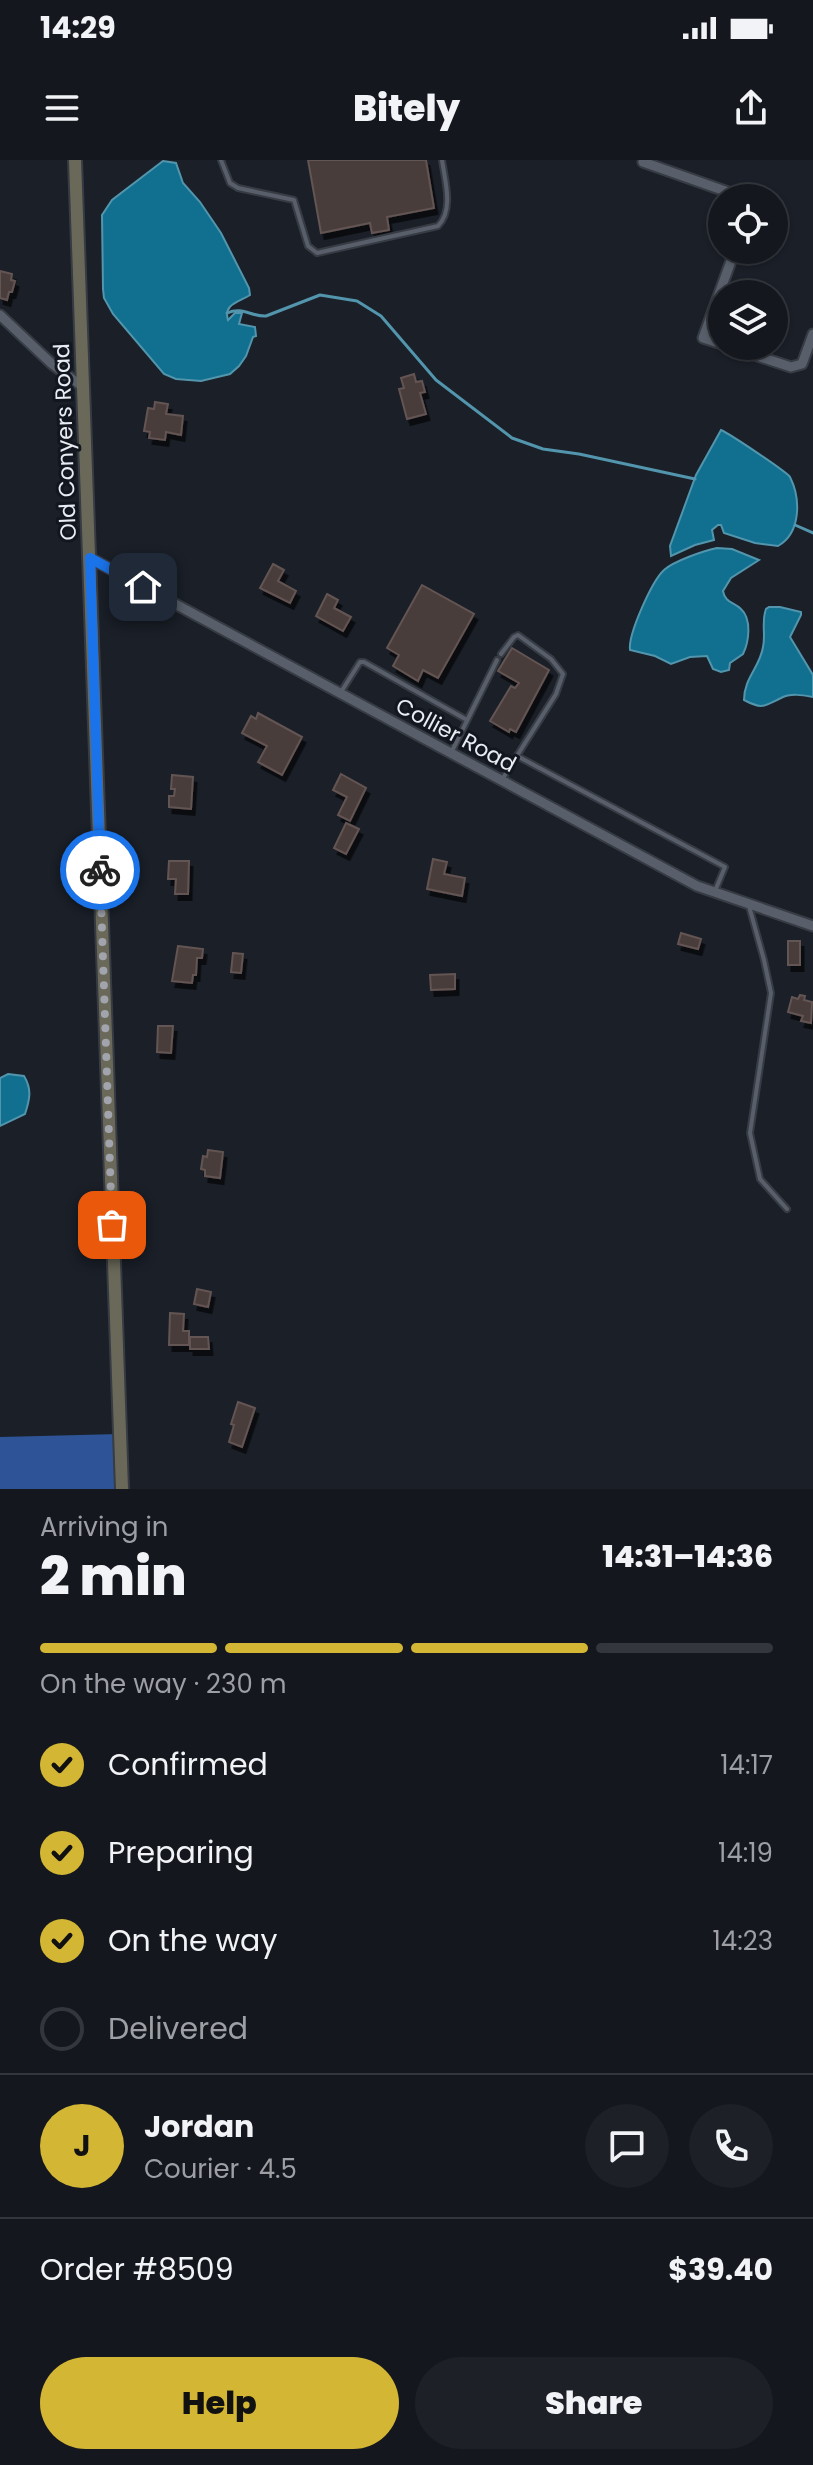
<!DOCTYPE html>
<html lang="en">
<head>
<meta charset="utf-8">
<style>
  :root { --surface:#14171e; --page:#1d2027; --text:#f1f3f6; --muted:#9d9fa4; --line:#33363c; --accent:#d4b635 }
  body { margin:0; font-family:Poppins,sans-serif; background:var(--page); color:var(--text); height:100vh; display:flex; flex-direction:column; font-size:30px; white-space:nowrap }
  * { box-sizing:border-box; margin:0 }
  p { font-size:26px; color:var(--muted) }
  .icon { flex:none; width:44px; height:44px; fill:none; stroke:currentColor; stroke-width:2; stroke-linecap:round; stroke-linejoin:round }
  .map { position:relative; height:1329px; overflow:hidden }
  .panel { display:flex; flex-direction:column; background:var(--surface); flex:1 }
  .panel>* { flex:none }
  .controls { position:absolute; left:708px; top:24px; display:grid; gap:16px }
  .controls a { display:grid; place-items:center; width:80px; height:80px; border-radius:50%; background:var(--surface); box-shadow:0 2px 6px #0004,0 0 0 2px var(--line); font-size:40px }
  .pin { position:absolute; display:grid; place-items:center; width:68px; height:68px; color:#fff; margin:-34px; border-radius:16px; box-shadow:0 4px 12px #0006 }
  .courier { position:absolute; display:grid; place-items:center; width:80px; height:80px; margin:-40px; border:6px solid #1a73e8; border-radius:50%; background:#fff; color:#222; box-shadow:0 2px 10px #0007 }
  .summary em { font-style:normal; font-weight:800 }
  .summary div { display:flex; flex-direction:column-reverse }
  .summary { display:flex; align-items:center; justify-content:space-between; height:136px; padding:0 40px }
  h1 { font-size:52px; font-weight:800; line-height:60px }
  .bar { display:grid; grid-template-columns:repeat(4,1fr); gap:12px 8px; align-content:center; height:96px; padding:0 40px }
  .bar i { height:10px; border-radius:6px; background:var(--line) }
  .bar .selected { background:var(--accent) }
  .bar p { grid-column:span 4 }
  .line { display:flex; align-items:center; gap:20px; padding:0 40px; border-top:2px solid var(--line) }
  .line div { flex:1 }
  .round { display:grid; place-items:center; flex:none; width:84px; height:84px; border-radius:42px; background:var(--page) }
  ol { padding:0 40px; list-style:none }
  li { display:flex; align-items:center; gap:24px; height:88px }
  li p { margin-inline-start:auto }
  li .icon { padding:8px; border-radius:50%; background:var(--accent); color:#111; stroke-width:4 }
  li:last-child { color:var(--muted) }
  li i { width:44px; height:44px; border:4px solid var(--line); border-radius:50% }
  .primary-button { display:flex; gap:16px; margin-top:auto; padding:16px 40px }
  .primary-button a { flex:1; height:92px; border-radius:48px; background:var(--accent); color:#111; font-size:32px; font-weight:800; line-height:92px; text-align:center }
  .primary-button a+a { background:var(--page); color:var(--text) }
  .status { display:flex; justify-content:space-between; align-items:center; height:56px; padding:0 40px; background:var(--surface); direction:ltr }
  .status svg { height:22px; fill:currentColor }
  header { display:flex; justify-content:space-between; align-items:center; height:104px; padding:0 40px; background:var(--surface); font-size:36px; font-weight:800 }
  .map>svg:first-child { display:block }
  .forest { fill:#2e5497 }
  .water { fill:#11708f; stroke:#5295ad; stroke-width:2 }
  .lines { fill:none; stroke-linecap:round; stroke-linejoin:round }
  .stream { stroke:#5295ad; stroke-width:3 }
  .building { fill:#4a3d3b; stroke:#635452; stroke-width:2; filter:url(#shadow) }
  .lane-casing { stroke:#373b43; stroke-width:8 }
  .street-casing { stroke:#373b43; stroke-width:13 }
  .secondary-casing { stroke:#373b43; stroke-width:16 }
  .lane { stroke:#585f6a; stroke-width:4 }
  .street { stroke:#585f6a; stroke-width:9 }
  .secondary { stroke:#6a6959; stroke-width:12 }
  .done { stroke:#a1a4ac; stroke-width:8; stroke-dasharray:0 14.4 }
  .route { stroke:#1a73e8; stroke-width:10 }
  .labels { text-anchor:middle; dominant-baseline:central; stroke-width:6; stroke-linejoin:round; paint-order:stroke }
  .street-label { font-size:22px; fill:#e9ecf3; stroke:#11161f }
</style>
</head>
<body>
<div class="status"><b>14:29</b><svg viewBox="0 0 49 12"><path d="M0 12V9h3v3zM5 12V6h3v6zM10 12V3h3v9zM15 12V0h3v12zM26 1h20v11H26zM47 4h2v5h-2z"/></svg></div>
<header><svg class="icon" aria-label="menu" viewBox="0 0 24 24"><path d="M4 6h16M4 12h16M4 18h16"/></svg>Bitely<svg class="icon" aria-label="share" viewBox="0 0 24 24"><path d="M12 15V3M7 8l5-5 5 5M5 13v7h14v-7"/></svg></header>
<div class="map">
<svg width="813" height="1329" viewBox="0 0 813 1329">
  <defs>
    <filter id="shadow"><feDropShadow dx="3.5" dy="6" stdDeviation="0" flood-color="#0009"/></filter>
  </defs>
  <rect width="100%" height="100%" fill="#1a1f28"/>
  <path class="forest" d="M119,1274L122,1329H0V1277Z"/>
  <g class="water">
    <path d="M163,1L176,3L183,23L200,42L221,73L249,128L250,135C239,142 223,144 228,160L235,153H242L239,164L255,167L256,176L253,177L246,196L239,206L230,214L201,221L176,219L164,214L113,154L104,138L103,129L102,55L112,40Z"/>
    <path d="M721,270C730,274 787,312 790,317C801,339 801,373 778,386L755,383L724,373L721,365H718L712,370L714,380L695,385L671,396L670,386L696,315Z"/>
    <path d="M717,388L732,389L759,400L731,418L723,431C725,443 734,442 741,449C752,459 749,482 743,494L730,503L729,510L721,512L713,509L707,496L690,497L671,504L655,496L630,490C628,474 652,421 664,410C674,401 703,391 717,388Z"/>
    <path d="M769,447H780L801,452V455L790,477L813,515V537C802,535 791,533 781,538C764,546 763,550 744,540C744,518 760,507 763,487C766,474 761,462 766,449Z"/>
    <path d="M8,914L24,916C32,929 30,939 25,954L0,966V918Z"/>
  </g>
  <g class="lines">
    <g class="stream">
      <path d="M227,153C243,146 251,157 266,156L320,135L357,141L381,156L436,220L512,278L543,289L579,294L695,319"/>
      <path d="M795,365L813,373"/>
    </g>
  </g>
  <g class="building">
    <path d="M308,0H426L434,48L387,57L389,70L372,73L370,63L321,73Z"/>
    <path d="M0,111L12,114L11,120L15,121L12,132H9L7,140L0,138Z"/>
    <path d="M414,214L416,222L422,221L425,232L420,233L426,254L407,259L399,229L404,228L401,218Z"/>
    <path d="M155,242L168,244L166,254L183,256L181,275L166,272L165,280L149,278L150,272L144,271L148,248L154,249Z"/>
    <path d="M273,404L284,410L278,421L296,431L290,443L260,428Z"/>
    <path d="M422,425L474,454L438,518L423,510L418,521L393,506L399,495L387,488Z"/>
    <path d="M327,434L338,440L334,448L351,457L343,471L316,456Z"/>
    <path d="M512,488L549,510L516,572L510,569L509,572L490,561L511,526L515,528L519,523L498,511Z"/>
    <path d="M258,553L302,577L282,615L258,602L267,586L242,573L251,556L256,559Z"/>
    <path d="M341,614L366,628L350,661L338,655L347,637L333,630Z"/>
    <path d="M172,615L193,617L191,649L169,647V636H174L175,629H171Z"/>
    <path d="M346,663L359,669L346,694L334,688Z"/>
    <path d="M433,699L447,702L444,714L465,718L462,736L427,729Z"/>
    <path d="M169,701H189L188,734H175L176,719H168Z"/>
    <path d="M681,773L701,779L698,789L678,784Z"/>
    <rect x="788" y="781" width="12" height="24"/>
    <path d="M178,786L203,789L202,798H197L196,815H193L192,823L172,821Z"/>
    <path d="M233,793L243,794L241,813L231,812Z"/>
    <path d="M455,814V829L431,830L430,815Z"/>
    <path d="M800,835L805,836L804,840L812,842L811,863L801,861L803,856L788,852L792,837L798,839Z"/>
    <path d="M158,866H173L171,893L157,892Z"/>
    <path d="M208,990L223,992L220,1018L205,1016V1010L201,1009L203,996L207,997Z"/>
    <path d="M197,1129L211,1132L208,1147L194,1144Z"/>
    <path d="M170,1153L184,1154L183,1171H189V1185H169Z"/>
    <path d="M190,1177H208L209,1189H190Z"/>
    <path d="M238,1242L255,1248L242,1287L229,1282L234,1265L231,1264Z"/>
  </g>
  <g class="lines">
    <defs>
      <g id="lane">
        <path d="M221,0L230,23L238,28L294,40L308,86L317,93L438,66C454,50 445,21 442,0"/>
        <path d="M501,494L514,477L518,475L551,499L563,514L556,534L503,618"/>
        <path d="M341,532L360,502H364L467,560"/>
        <path d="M452,591L497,500"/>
        <path d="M517,596L725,707L715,731"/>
        <path d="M749,746L764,800L771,833L750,973L760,1019L787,1049"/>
      </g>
      <g id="street">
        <path d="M643,2L745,38"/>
        <path d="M0,155L52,204L83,227"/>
        <path d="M722,184L703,178L735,90"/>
        <path d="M727,186L791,207L802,204L813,174"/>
        <path d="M90,398L697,726L813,766"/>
      </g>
      <path id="secondary" d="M75,0L122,1329"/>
    </defs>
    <use href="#lane" class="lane-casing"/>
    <use href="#street" class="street-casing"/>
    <use href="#secondary" class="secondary-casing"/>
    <use href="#lane" class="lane"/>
    <use href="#street" class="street"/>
    <use href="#secondary" class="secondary"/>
  </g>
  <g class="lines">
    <path class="done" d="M100,710L112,1065"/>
    <path class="route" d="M100,710L90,398L143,427"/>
  </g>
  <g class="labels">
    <g class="street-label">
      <text transform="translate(65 282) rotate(-92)">Old Conyers Road</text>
      <text transform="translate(456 575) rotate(28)">Collier Road</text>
    </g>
  </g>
</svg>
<div class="controls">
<a><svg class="icon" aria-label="locate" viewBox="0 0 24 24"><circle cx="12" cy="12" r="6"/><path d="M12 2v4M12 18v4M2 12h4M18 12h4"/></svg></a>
<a><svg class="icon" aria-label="layers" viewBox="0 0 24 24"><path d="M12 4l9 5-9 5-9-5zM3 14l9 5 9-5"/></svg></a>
</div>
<div class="pin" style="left:112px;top:1065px;background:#ea580c"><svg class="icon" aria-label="bag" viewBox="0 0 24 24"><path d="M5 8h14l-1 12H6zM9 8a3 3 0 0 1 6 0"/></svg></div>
<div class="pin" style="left:143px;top:427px;background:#1f2937"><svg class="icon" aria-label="home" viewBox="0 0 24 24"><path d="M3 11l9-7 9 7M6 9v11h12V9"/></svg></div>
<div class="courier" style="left:100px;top:710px"><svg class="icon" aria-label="bike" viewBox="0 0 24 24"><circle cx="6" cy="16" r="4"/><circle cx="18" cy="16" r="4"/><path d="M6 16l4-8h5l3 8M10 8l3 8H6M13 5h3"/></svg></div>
</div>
<section class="panel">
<div class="summary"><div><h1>2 min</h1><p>Arriving in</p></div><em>14:31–14:36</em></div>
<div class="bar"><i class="selected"></i><i class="selected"></i><i class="selected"></i><i></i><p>On the way · 230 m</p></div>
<ol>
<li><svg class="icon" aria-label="check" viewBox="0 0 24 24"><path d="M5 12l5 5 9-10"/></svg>Confirmed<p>14:17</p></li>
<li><svg class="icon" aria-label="check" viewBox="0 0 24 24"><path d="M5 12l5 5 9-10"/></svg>Preparing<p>14:19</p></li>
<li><svg class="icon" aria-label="check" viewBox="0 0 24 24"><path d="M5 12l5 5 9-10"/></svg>On the way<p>14:23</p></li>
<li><i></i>Delivered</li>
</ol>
<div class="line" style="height:144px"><b class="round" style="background:var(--accent);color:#111">J</b><div><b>Jordan</b><p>Courier · 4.5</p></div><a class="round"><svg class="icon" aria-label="chat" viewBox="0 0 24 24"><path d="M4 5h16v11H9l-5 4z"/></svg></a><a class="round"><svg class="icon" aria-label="phone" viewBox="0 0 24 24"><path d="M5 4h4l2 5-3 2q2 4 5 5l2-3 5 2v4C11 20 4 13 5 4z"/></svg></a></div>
<div class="line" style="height:104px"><div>Order #8509</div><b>$39.40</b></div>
<div class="primary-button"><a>Help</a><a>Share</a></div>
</section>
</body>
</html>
